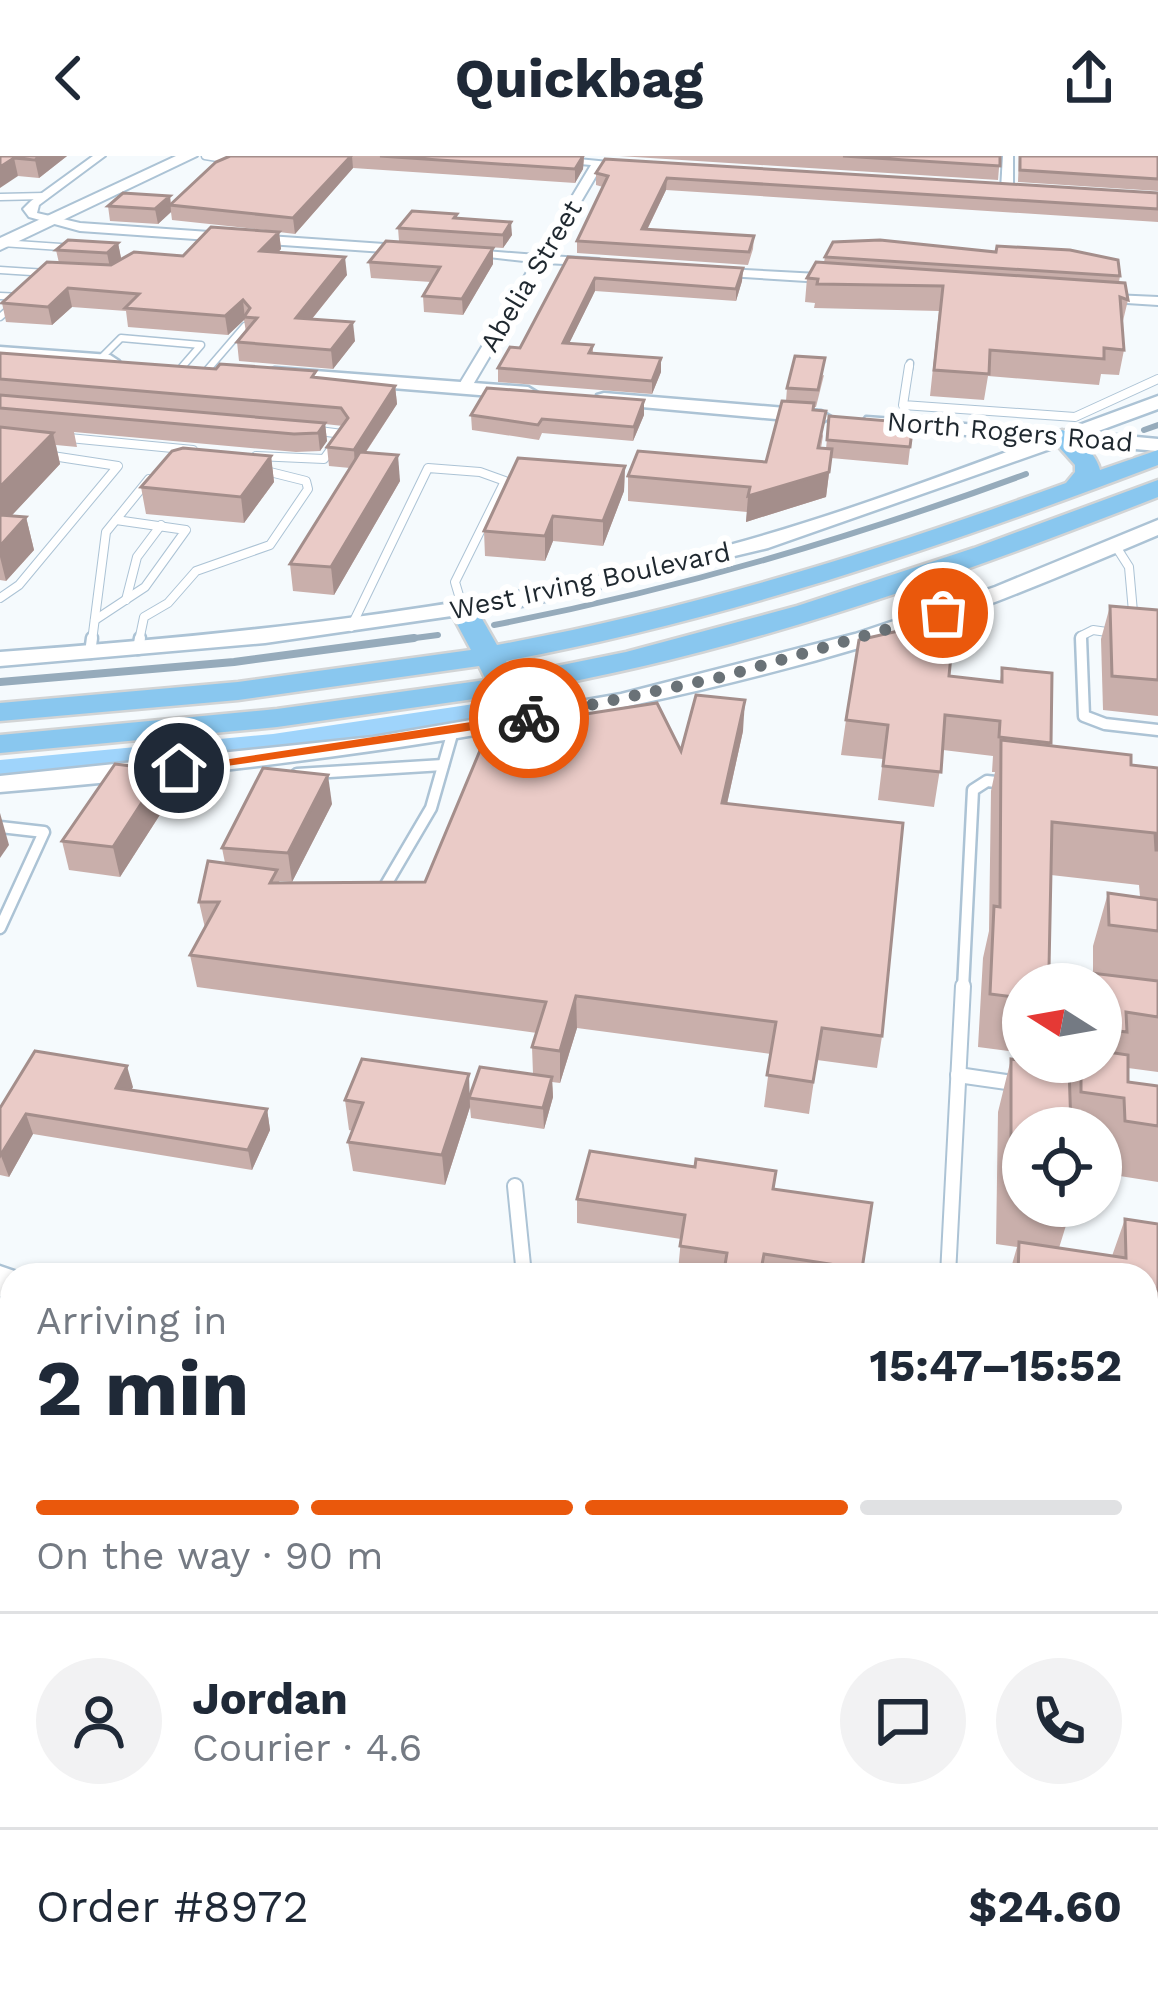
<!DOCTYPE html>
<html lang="en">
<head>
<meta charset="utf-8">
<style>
  :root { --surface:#fff; --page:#f2f2f3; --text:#1f2937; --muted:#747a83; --line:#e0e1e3; --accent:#ea580c }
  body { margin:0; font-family:"Work Sans",sans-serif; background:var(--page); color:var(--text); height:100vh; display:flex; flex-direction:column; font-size:45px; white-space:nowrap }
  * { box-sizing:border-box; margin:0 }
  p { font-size:39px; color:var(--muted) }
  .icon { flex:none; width:66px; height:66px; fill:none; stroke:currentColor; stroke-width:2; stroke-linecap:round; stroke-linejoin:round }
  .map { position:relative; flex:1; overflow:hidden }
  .drawer { position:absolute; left:0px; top:1107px; width:1158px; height:744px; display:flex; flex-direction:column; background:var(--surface); border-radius:36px 36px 0 0; box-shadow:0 3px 9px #0004 }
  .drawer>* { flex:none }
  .needle { width:78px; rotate:281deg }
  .buttons { position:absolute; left:1002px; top:807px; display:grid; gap:24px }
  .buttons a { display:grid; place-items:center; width:120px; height:120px; border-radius:50%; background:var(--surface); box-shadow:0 3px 9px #0004; font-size:60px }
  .pin { position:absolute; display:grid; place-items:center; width:102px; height:102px; color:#fff; margin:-51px; border:6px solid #fff; border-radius:50%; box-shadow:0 3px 12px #0007 }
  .courier { position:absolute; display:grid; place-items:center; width:120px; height:120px; margin:-60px; border:9px solid #ea580c; border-radius:50%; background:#fff; color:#222; box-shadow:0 3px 15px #0007 }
  .headline em { font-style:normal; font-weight:700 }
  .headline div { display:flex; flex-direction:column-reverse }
  .headline { display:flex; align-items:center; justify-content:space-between; height:204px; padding:0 36px }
  h1 { font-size:78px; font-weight:700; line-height:90px }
  .bar { display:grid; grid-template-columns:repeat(4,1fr); gap:18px 12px; align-content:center; height:144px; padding:0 36px }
  .bar i { height:15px; border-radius:9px; background:var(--line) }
  .bar .selected { background:var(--accent) }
  .bar p { grid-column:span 4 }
  .line { display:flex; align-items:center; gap:30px; padding:0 36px; border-top:3px solid var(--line) }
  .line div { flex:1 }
  .round { display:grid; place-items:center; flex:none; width:126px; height:126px; border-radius:63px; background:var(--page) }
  header { display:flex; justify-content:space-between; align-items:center; height:156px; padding:0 36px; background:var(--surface); font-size:54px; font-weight:700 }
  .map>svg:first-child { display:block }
  .green { fill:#9fd4fb }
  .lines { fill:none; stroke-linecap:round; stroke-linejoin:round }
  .stream-far1 { stroke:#96abbb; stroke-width:6 }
  .stream { stroke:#96abbb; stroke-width:8 }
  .service-far4-casing { stroke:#acc3d5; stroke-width:9 }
  .service-far3-casing { stroke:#acc3d5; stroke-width:10 }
  .service-far2-casing { stroke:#acc3d5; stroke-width:15 }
  .service-far1-casing { stroke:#acc3d5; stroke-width:18 }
  .service-casing { stroke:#acc3d5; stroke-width:21 }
  .minor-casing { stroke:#acc3d5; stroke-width:4 }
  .tertiary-casing { stroke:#acc3d5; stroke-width:5 }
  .secondary-casing { stroke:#acc3d5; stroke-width:4 }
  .primary-casing { stroke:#d2d4d5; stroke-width:5 }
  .service-far4 { stroke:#fff; stroke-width:6 }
  .service-far3 { stroke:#fff; stroke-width:8 }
  .service-far2 { stroke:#fff; stroke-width:10 }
  .service-far1 { stroke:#fff; stroke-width:14 }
  .service { stroke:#fff; stroke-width:16 }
  .minor { fill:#fff; fill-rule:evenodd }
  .tertiary { fill:#fff; fill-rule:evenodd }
  .secondary { fill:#fff; fill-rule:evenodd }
  .primary { fill:#89c7ef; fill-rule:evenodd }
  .wall { fill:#c9afab; fill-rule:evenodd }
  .shaded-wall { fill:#a48e8b }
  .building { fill:#eacbc7; stroke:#a48e8b; stroke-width:3 }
  .route { fill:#ea580c }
  .done { stroke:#6a7277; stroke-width:12; stroke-dasharray:0 21.6 }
  .labels { text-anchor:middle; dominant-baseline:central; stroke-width:12; stroke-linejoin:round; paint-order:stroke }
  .far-street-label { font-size:27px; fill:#1f282f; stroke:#fff }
</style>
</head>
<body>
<header><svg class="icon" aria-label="back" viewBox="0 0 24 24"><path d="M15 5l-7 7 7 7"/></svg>Quickbag<svg class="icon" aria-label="share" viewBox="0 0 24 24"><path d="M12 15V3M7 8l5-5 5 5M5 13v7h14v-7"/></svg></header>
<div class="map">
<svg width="1158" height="1851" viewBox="0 0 1158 1851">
  <rect width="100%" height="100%" fill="#f5fafd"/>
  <path class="green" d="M474,548L486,550L491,557L487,563L318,588L0,620V604L273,578Z"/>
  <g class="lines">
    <g class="stream-far1">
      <path d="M1144,274L1158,269"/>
      <path d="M494,469C676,434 852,382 1026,318"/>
      <path d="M392,485L438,479"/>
    </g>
    <path class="stream" d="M0,526L234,506L414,482"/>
    <defs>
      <g id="service-far4">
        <path d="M205,0L230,4L239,0"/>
        <path d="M0,41L45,40"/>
        <path d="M2,87L75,92"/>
        <path d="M0,114L47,117"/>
        <path d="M0,140L23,141L0,161"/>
        <path d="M99,204L121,182L201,189L182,211"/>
        <path d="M208,213L245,170"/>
        <path d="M909,213L910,207"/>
      </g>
      <g id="service-far3">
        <path d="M909,210L903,249L1075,261L1158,223"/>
        <path d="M59,281L193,294"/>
        <path d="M256,300L324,303L342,278L312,274"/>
        <path d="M1115,389L1129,411L1134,467"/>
        <path d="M0,442L19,429L118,310L46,299"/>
        <path d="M126,444L137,401L161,369"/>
        <path d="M95,464L145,431L186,374L116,364"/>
        <path d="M351,471L428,312L480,316L505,325L455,426L463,453"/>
        <path d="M92,485L106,376L149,323"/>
        <path d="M139,485L144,461L168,447L196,415L270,389L308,333L306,325L262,314"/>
        <path d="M1081,485V480L1093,474L1114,477"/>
      </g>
      <g id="service-far2">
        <path d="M1081,482L1084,560L1105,568L1158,574"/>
        <path d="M138,493L140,482"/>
        <path d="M90,497L92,482"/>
        <path d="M297,618L443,609"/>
        <path d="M0,671L44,676L0,772"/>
        <path d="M384,732L431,652L453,575"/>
        <path d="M963,833L973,634L987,625L1005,627"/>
      </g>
      <g id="service-far1">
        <path d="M958,919L1020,928"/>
        <path d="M515,1030L524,1119"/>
        <path d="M948,1119L963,830"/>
      </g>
      <path id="service" d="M960,1839V1851"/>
      <g id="minor">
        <path d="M93,0H105L39,49L37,57L80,67L413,90L419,94L413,98L80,75L29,61L23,53L31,45Z"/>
        <path d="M493,0H547L640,9L635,12L602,10L549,100L599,103L603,110L545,107L471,232L464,236L457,232L533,106L454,97L460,93L537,99L591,9Z"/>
        <path d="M1003,0H1013V33L1007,36L1001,33Z"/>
        <path d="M707,112L838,119L844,123L838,127L711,119Z"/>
        <path d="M1090,138L1158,141V149L1095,145L1090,144Z"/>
        <path d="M523,1839H561L559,1851H521Z"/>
      </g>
      <g id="tertiary">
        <path d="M0,191L110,199L119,205L110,211L0,203Z"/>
        <path d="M275,212L528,231L538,237L528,243L268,222V214Z"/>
        <path d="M604,237L821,255L831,261L821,267L597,247V239Z"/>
        <path d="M1158,240V253L1093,277L1158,283V295L1067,287L768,392L528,449L265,487L0,510V496C233,479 464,455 691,399C809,370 923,327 1036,285L873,271L863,265L866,261L1063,275Z"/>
        <path d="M1158,364V379C1063,419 968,460 869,489C586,574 294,611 0,636V620L373,581L621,538L855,478L995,431Z"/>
        <path d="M0,1110L26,1119H12V1142L0,1140Z"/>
        <path d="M1146,1297L1158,1299V1335L1146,1333Z"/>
      </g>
      <path id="secondary" d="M176,0H197L0,94V82Z"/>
      <path id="primary" d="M1062,274C1077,278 1097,299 1100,314L1158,294V309C945,390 730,463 506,505L513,519L626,496L797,450L974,392L1158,324V341C952,422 741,497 522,535L537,563L533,569H511L495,540L277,571L0,597V579L277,553L486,524L479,510L238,544L0,565V547L238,526L471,494L449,453L463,445L473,447L497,489C692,453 880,395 1066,327L1075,316V309L1050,281Z"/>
    </defs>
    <use href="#service-far4" class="service-far4-casing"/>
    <use href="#service-far3" class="service-far3-casing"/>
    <use href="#service-far2" class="service-far2-casing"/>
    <use href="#service-far1" class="service-far1-casing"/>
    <use href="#service" class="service-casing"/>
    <use href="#minor" class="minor-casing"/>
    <use href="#tertiary" class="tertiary-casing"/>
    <use href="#secondary" class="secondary-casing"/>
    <use href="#primary" class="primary-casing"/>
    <use href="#service-far4" class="service-far4"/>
    <use href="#service-far3" class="service-far3"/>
    <use href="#service-far2" class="service-far2"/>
    <use href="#service-far1" class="service-far1"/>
    <use href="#service" class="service"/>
    <use href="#minor" class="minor"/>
    <use href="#tertiary" class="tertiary"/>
    <use href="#secondary" class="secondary"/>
    <use href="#primary" class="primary"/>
  </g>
  <g class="wall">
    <path d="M0,0H67L39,22L18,20Z"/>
    <path d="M230,0H584L583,13L575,27L353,12L295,78L279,76L281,93L278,96L347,119L312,163L355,185L333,213L239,205L237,186L246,176L244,164L228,179L128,171L126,155L72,151L52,169L6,166L2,147L59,107L56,94L118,87L121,102L117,106L183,100L275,75L172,64L171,56L158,68L110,65L108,50L170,40L171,48Z"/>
    <path d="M619,0H1000L998,24Z"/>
    <path d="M1019,0H1158V35L1018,26Z"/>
    <path d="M596,17L1158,37V66L666,34L647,74L754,80L753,93L748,109L577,97V85L603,31L596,29Z"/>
    <path d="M457,58V62L512,79L503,92L399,85L398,72Z"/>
    <path d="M568,101L743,112L742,125L736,145L595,135L569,187L593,189V197L661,202V216L652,238L498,226V212L520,192Z"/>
    <path d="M825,101L1120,120L1119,126L1128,144L1122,169L1124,194L1119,219L1101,218L1099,229L988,220L984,244L930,240L939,155L814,152L815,147L805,146L807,122L824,106Z"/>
    <path d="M369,106L493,108L463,159L424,156L423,140L431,126L371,122Z"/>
    <path d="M0,197L317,221L395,230L397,248L366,296L400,325L334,439L293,435L290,408L350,312L329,310L327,291L343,270L325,268L327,285L320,295L296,296L74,276L77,291L56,289L60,308L11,360L26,361L34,394L6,425L0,424Z"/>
    <path d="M824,219L816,251H814V254L823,280L821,292L826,293L829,260L913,267L908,309L831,302L826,341L746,366L747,356L628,345V320L766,306L786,245L787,232Z"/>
    <path d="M644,244V259L633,285L542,277L539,284L472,274L471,259Z"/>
    <path d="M271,300L274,326L244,367L146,358L141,331Z"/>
    <path d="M625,310L624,335L603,390L553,385L545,405L485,400L484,375Z"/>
    <path d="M1110,450L1158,454V560L1103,554L1101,483Z"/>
    <path d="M1002,512L1052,517L1050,590L1131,609L1158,612V916L1128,912V926L1158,930V1026L1107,1018V995L1101,994V972H1023V1050H1072L1059,1092L1112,1100L1125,1063L1158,1068V1190L1146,1188V1119H1009L1017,1091L996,1088L998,956L1011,903L1065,910V906H1101V828H1023V897L978,891L983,802L989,775L991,635L995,616H992L993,600L943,594L934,651L878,644L883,603L841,599L846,564L949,520L1000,526ZM1051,719L1139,729L1140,741L1108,737L1093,790V817L1049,812Z"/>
    <path d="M743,575L727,648L882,880L877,912L817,904L809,958L764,951L771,898L577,872L560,927L552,926L553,941L544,973L471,962L470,951L445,1029L353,1015L348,986L353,975L349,974L345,944L470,938L533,918L532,891L537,877L197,831L190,799L205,772L199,746L225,707L222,692L332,648L292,726L279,725L280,727L425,726L681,595Z"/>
    <path d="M170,643L120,721L69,714L62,685Z"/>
    <path d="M133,931L131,934L267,953L270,974L252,1014L33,978L9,1021L0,1019V952Z"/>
    <path d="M774,1033L872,1047L861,1119H707L678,1115L681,1083L577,1067V1043Z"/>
    <path d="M1146,1360L1158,1362V1570L1146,1568Z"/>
    <path d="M0,1626L12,1628V1813L0,1811Z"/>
  </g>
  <g class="shaded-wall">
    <path d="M40,0H67L39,22L35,4Z"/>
    <path d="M351,0H352L353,12L295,78L293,62Z"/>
    <path d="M584,0L583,13L575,27V13Z"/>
    <path d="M14,2L18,20L0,32V11Z"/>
    <path d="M667,22L666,34L641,86L642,73Z"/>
    <path d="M170,40L171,56L158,68L155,53Z"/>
    <path d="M511,66L512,79L503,92V79Z"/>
    <path d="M279,76L281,93L263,113L260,95Z"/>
    <path d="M118,87L121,102L110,112L107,97Z"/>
    <path d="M493,92V108L463,159L462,143Z"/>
    <path d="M345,101L347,119L298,180L296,162Z"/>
    <path d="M743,112L742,125L736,145V133Z"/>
    <path d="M595,122V135L563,200V187Z"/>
    <path d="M68,132L72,151L52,169L48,151Z"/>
    <path d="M243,144L245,163L228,179L225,160Z"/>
    <path d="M353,166L355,185L333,213L331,194Z"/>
    <path d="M661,202V216L652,238V225Z"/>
    <path d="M395,230L397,248L355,312L354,294Z"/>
    <path d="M644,244V259L633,285L634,271Z"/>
    <path d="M325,267L327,285L320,295L318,277Z"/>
    <path d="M53,277L60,308L0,372V331Z"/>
    <path d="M832,293L826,341L746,366L748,340Z"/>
    <path d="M398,299L400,325L334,439L331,411Z"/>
    <path d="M271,300L274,326L244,367L241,341Z"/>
    <path d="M625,310L624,335L603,390V365Z"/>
    <path d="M553,360V385L545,405V380Z"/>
    <path d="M26,361L34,394L6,425L0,401V390Z"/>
    <path d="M745,544L743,575L720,679L722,647Z"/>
    <path d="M163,614L170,643L120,721L113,691Z"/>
    <path d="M328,619L332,648L292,726L288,697Z"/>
    <path d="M0,657L9,689L0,702Z"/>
    <path d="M576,840L577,872L560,927V895Z"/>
    <path d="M127,910L133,931L121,952L116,932Z"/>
    <path d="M469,918L470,951L445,1029L442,999Z"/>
    <path d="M552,921L553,941L544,973L543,952Z"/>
    <path d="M267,953L270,974L252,1014L248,994Z"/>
    <path d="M26,958L33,978L9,1021L1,1000Z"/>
    <path d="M406,1839H412L410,1851H403Z"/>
  </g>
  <g class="building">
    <path d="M0,0H40L35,4L14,2L0,11Z"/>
    <path d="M230,0H351L293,62L170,49L216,6Z"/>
    <path d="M380,0H583L575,13Z"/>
    <path d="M843,0H1000V10Z"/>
    <path d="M1020,0H1158V23L1020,14Z"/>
    <path d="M605,3L1158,37V53L667,22L642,73L754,80L749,96L577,85L608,20L596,17Z"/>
    <path d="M123,37L170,40L155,53L108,50Z"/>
    <path d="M412,55L457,58L454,62L511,66L503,79L398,72Z"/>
    <path d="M211,71L279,76L260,95L345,101L296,162L353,166L331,194L237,186L257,162L244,161L250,152L243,144L225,160L125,152L139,138L68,132L48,151L2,147L47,106L111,109L134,96L183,100Z"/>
    <path d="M68,84L118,87L107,97L56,94Z"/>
    <path d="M880,84L996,96L997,90L1070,94L1118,104L1120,120L825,101L833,86Z"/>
    <path d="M386,85L493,92L462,143L423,140L440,111L369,106Z"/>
    <path d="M568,101L743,112L736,133L595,122L563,187L593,189L589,197L661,202L652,225L498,212L510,191L520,192Z"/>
    <path d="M816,106L1125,127L1128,144L1120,141L1124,194L1104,192V203L990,194L989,218L934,214L943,130L817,128L818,123L807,122Z"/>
    <path d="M0,197L202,212L216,213L220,208L316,215L312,221L395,230L354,294L327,291L348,262L341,252L0,223Z"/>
    <path d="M795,200L825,202L818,234L787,232Z"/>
    <path d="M487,232L644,244L634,271L542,263L538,269L471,259Z"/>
    <path d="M0,239L325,267L318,277L294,278L0,252Z"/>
    <path d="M782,245L814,247L813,254L826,255L818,292L832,293L829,316L748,340L750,331L628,320L638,295L766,306Z"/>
    <path d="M829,260L913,267L910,291L827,284Z"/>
    <path d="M0,271L53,277L0,331Z"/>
    <path d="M183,292L271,300L241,341L141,331L172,295Z"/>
    <path d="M360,296L398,299L331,411L290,408Z"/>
    <path d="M518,302L625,310L603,365L553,360L545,380L484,375Z"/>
    <path d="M0,359L26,361L0,390Z"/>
    <path d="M1110,450L1158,454V524L1112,520Z"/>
    <path d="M933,467L954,469L949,520L1002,526V512L1052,517L1051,587L999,581L1000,565L945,559L941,616L883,610L888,569L846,564L859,484Z"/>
    <path d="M696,539L745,544L722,647L903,667L882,880L822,872L813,926L767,919L776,866L576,840L560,895L532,891L546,846L190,799L219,746H199L208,705L277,714L270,727L425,726L489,573L657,547L681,595Z"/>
    <path d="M1001,584L1131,599V609L1158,612V694H1156L1155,677L1052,666L1049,812L1158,825V861L1126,856L1127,876L1101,873V828H1023V842L990,838L994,750L1000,751Z"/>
    <path d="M115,608L163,614L113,691L62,685Z"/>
    <path d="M263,612L328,619L288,697L222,692Z"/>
    <path d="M1108,737L1158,744V775L1109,769Z"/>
    <path d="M35,895L127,910L116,932L267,953L248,994L26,958L0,1000V952Z"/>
    <path d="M1101,895L1128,899V926L1158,930V970L1125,965L1124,942L1081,936V906H1101Z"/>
    <path d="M362,903L469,918L442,999L348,986L363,947L345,944Z"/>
    <path d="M1011,903L1069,911L1071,972H1023V1038L1011,1036Z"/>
    <path d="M480,911L552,921L543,952L469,942Z"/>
    <path d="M590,995L695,1011L696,1003L776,1015L773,1033L872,1047L862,1113L764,1098L761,1114L725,1109L727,1097L680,1090L685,1059L577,1043Z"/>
    <path d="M1125,1063L1158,1068V1135L1146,1133V1119H1018L1019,1086L1126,1102Z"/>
    <path d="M1146,1360L1158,1362V1551L1146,1549V1511L1153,1513L1149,1435H1146Z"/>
    <path d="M0,1626L12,1628V1801L0,1798Z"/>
    <path d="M335,1839H406L403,1851H332Z"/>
    <path d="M674,1839H788L787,1851H672Z"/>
  </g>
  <path class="route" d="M529,557L537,562L535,565L179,617L171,612Z"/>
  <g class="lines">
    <path class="done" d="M529,562L722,521L943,457"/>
  </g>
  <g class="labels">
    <g class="far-street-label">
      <text transform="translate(531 120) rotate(-59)">Abelia Street</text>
      <text transform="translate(1010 276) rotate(5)">North Rogers Road</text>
      <text transform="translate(590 425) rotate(-12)">West Irving Boulevard</text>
    </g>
  </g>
</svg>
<div class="buttons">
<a><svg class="needle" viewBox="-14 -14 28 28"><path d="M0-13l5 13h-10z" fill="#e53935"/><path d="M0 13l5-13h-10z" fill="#747a83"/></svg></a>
<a><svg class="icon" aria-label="locate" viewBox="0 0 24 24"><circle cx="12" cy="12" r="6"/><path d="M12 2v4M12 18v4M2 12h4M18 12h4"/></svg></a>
</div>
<div class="pin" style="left:943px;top:457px;background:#ea580c"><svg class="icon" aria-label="bag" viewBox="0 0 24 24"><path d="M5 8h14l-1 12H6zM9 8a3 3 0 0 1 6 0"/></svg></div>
<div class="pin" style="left:179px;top:612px;background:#1f2937"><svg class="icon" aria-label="home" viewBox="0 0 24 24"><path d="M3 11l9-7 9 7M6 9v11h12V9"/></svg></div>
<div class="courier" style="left:529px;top:562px"><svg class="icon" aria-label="bike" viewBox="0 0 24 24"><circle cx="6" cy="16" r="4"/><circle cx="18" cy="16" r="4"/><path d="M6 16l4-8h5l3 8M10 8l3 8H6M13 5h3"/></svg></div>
<section class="drawer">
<div class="headline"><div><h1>2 min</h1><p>Arriving in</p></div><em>15:47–15:52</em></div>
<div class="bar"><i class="selected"></i><i class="selected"></i><i class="selected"></i><i></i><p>On the way · 90 m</p></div>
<div class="line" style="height:216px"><a class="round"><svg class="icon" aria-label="person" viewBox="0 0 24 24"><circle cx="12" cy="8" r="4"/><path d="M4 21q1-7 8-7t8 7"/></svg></a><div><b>Jordan</b><p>Courier · 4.6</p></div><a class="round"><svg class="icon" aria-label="chat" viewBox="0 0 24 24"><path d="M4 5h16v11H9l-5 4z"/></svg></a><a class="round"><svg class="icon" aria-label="phone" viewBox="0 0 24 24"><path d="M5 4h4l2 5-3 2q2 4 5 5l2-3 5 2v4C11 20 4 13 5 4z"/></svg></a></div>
<div class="line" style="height:156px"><div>Order #8972</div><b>$24.60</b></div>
</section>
</div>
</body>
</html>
